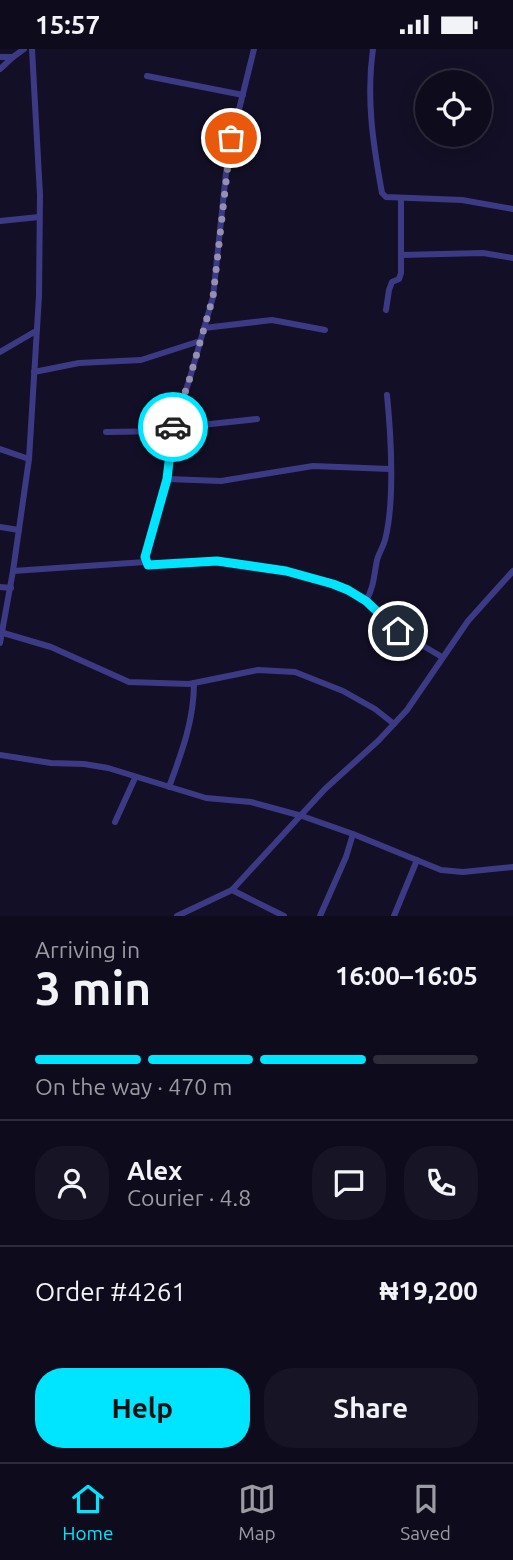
<!DOCTYPE html>
<html lang="en">
<head>
<meta charset="utf-8">
<style>
  :root { --surface:#0e0b1c; --page:#171425; --text:#f1f3f6; --muted:#9b9ba3; --line:#2e2b3b; --accent:#00e5ff }
  body { margin:0; font-family:Ubuntu,sans-serif; background:var(--page); color:var(--text); height:100vh; display:flex; flex-direction:column; font-size:26px; white-space:nowrap }
  * { box-sizing:border-box; margin:0 }
  p { font-size:23px; color:var(--muted) }
  .icon { flex:none; width:38px; height:38px; fill:none; stroke:currentColor; stroke-width:2; stroke-linecap:round; stroke-linejoin:round }
  .map { position:relative; height:867px; overflow:hidden }
  .side { display:flex; flex-direction:column; background:var(--surface); flex:1 }
  .side>* { flex:none }
  .controls { position:absolute; left:415px; top:21px; display:grid; gap:14px }
  .controls a { display:grid; place-items:center; width:77px; height:77px; border-radius:50%; background:var(--surface); box-shadow:0 4px 18px #0003,0 0 0 2px var(--line); font-size:35px }
  .pin { position:absolute; display:grid; place-items:center; width:60px; height:60px; color:#fff; margin:-30px; border:4px solid #fff; border-radius:50%; box-shadow:0 2px 7px #0007 }
  .courier { position:absolute; display:grid; place-items:center; width:70px; height:70px; margin:-35px; border:5px solid #00e5ff; border-radius:50%; background:#fff; color:#222; box-shadow:0 2px 9px #0007 }
  .summary em { font-style:normal; font-weight:600 }
  .summary div { display:flex; flex-direction:column-reverse }
  .summary { display:flex; align-items:center; justify-content:space-between; height:119px; padding:0 35px }
  h1 { font-size:46px; font-weight:600; line-height:52px }
  .bar { display:grid; grid-template-columns:repeat(4,1fr); gap:10px 7px; align-content:center; height:84px; padding:0 35px }
  .bar i { height:9px; border-radius:5px; background:var(--line) }
  .bar .current { background:var(--accent) }
  .bar p { grid-column:span 4 }
  .line { display:flex; align-items:center; gap:18px; padding:0 35px; border-top:2px solid var(--line) }
  .line div { flex:1 }
  .round { display:grid; place-items:center; flex:none; width:74px; height:74px; border-radius:28px; background:var(--page) }
  .cta { display:flex; gap:14px; margin-top:auto; padding:14px 35px }
  .cta a { flex:1; height:80px; border-radius:28px; background:var(--accent); color:#111; font-size:28px; font-weight:600; line-height:80px; text-align:center }
  .cta a+a { background:var(--page); color:var(--text) }
  .status { display:flex; justify-content:space-between; align-items:center; height:49px; padding:0 35px; background:var(--surface); direction:ltr }
  .status svg { height:19px; fill:currentColor }
  .menu { display:flex; justify-content:space-around; align-items:center; height:98px; border-top:2px solid var(--line); background:var(--surface); font-size:19px; color:var(--muted) }
  .menu a { display:grid; justify-items:center; gap:4px }
  .menu .current { color:var(--accent) }
  .map>svg:first-child { display:block }
  .lines { fill:none; stroke-linecap:round; stroke-linejoin:round }
  .street { stroke:#3d3a85; stroke-width:6 }
  .done { stroke:#948fb3; stroke-width:7; stroke-dasharray:0 12.6 }
  .route { stroke:#00e5ff; stroke-width:9 }
</style>
</head>
<body>
<div class="status"><b>15:57</b><svg viewBox="0 0 49 12"><path d="M0 12V9h3v3zM5 12V6h3v6zM10 12V3h3v9zM15 12V0h3v12zM26 1h20v11H26zM47 4h2v5h-2z"/></svg></div>
<div class="map">
<svg width="513" height="867" viewBox="0 0 513 867">
  <rect width="100%" height="100%" fill="#130f26"/>
  <g class="lines">
    <g class="street">
      <path d="M373,0C366,49 373,95 382,144L386,148L462,151L513,160"/>
      <path d="M0,8H13L24,0"/>
      <path d="M0,20L13,8"/>
      <path d="M147,27L243,46"/>
      <path d="M0,172L39,168"/>
      <path d="M401,206L483,204L513,209"/>
      <path d="M386,261L389,241L392,233L399,230L401,224V149"/>
      <path d="M204,279L272,271L325,281"/>
      <path d="M0,303L36,282"/>
      <path d="M34,323L79,314L141,311L200,292"/>
      <path d="M106,383L172,382L183,378L257,370"/>
      <path d="M0,400L29,410"/>
      <path d="M167,430L221,432L313,417L390,420"/>
      <path d="M0,478L19,481"/>
      <path d="M145,513L167,430L172,382L189,332L213,248L228,105L254,0"/>
      <path d="M13,522L145,513L147,516L217,512L286,522L333,535L366,552L398,582L442,608"/>
      <path d="M0,538L11,539"/>
      <path d="M366,552C374,538 374,526 377,511C379,504 383,498 385,491C395,453 391,386 387,346"/>
      <path d="M0,583L51,598L129,633L189,635L258,621L295,623L343,642L375,660L394,675"/>
      <path d="M0,594L13,522L29,410L39,247L40,146L32,0"/>
      <path d="M0,706L51,714L84,715L108,719L206,749L251,753L302,767L353,785L441,821L463,823L513,818"/>
      <path d="M169,738C182,703 194,671 194,634"/>
      <path d="M115,773L135,729"/>
      <path d="M232,841L284,867"/>
      <path d="M177,867L232,841L325,740L378,692L407,661L468,572L513,522"/>
      <path d="M320,867L346,808L353,785"/>
      <path d="M394,867L417,811"/>
    </g>
  </g>
  <g class="lines">
    <path class="done" d="M173,378L189,332L213,248L231,89"/>
    <path class="route" d="M173,378L167,430L145,508L148,516L217,512L286,522L333,535L348,541L366,552L398,582"/>
  </g>
</svg>
<div class="controls">
<a><svg class="icon" aria-label="locate" viewBox="0 0 24 24"><circle cx="12" cy="12" r="6"/><path d="M12 2v4M12 18v4M2 12h4M18 12h4"/></svg></a>
</div>
<div class="pin" style="left:231px;top:89px;background:#ea580c"><svg class="icon" aria-label="bag" viewBox="0 0 24 24"><path d="M5 8h14l-1 12H6zM9 8a3 3 0 0 1 6 0"/></svg></div>
<div class="pin" style="left:398px;top:582px;background:#1f2937"><svg class="icon" aria-label="home" viewBox="0 0 24 24"><path d="M3 11l9-7 9 7M6 9v11h12V9"/></svg></div>
<div class="courier" style="left:173px;top:378px"><svg class="icon" aria-label="car" viewBox="0 0 24 24"><path d="M5 17H2v-5l4-1 3-4h7l3 4 3 1v5h-3M9 17h6M6 11h13"/><circle cx="7" cy="17" r="2"/><circle cx="17" cy="17" r="2"/></svg></div>
</div>
<section class="side">
<div class="summary"><div><h1>3 min</h1><p>Arriving in</p></div><em>16:00–16:05</em></div>
<div class="bar"><i class="current"></i><i class="current"></i><i class="current"></i><i></i><p>On the way · 470 m</p></div>
<div class="line" style="height:126px"><a class="round"><svg class="icon" aria-label="person" viewBox="0 0 24 24"><circle cx="12" cy="8" r="4"/><path d="M4 21q1-7 8-7t8 7"/></svg></a><div><b>Alex</b><p>Courier · 4.8</p></div><a class="round"><svg class="icon" aria-label="chat" viewBox="0 0 24 24"><path d="M4 5h16v11H9l-5 4z"/></svg></a><a class="round"><svg class="icon" aria-label="phone" viewBox="0 0 24 24"><path d="M5 4h4l2 5-3 2q2 4 5 5l2-3 5 2v4C11 20 4 13 5 4z"/></svg></a></div>
<div class="line" style="height:91px"><div>Order #4261</div><b>₦19,200</b></div>
<div class="cta"><a>Help</a><a>Share</a></div>
</section>
<nav class="menu">
<a class="current"><svg class="icon" aria-label="home" viewBox="0 0 24 24"><path d="M3 11l9-7 9 7M6 9v11h12V9"/></svg>Home</a>
<a><svg class="icon" aria-label="map" viewBox="0 0 24 24"><path d="M3 6l6-2 6 2 6-2v14l-6 2-6-2-6 2zM9 4v14M15 6v14"/></svg>Map</a>
<a><svg class="icon" aria-label="saved" viewBox="0 0 24 24"><path d="M7 4h10v16l-5-4-5 4z"/></svg>Saved</a>
</nav>
</body>
</html>
